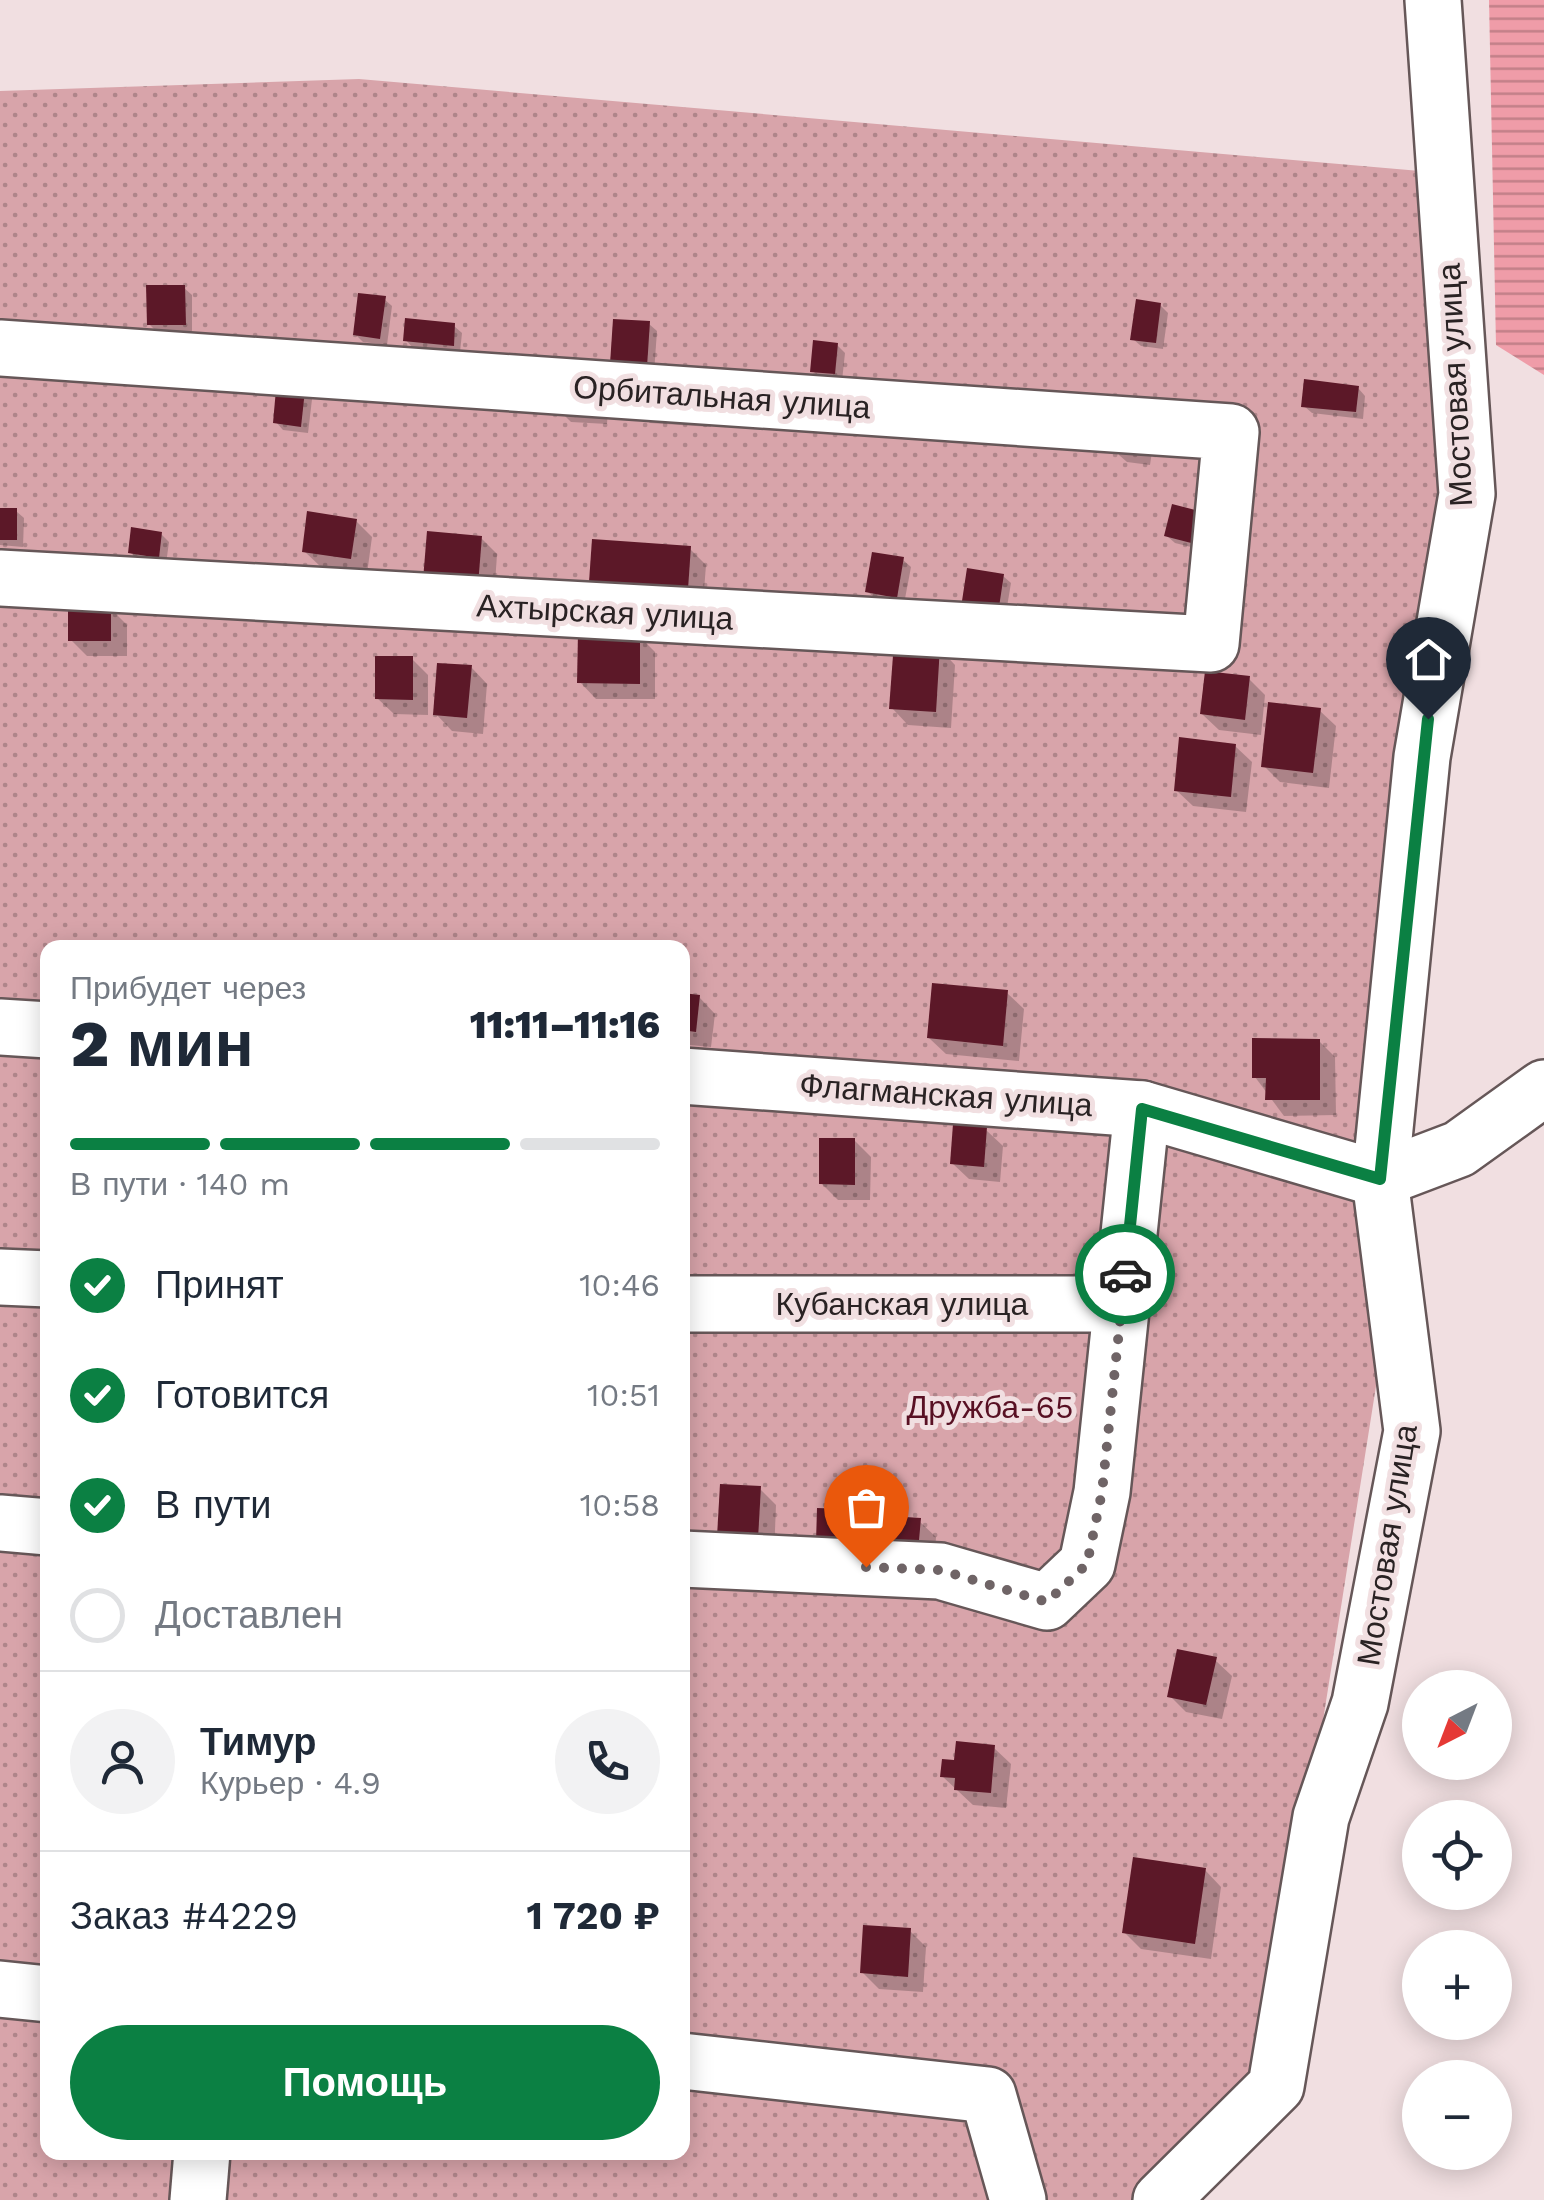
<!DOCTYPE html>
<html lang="ru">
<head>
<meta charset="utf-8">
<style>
  :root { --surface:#fff; --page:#f2f2f3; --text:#1f2937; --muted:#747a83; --line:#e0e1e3; --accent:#0b8043 }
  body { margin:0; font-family:"Work Sans",sans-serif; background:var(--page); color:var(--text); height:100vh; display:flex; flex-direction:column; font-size:38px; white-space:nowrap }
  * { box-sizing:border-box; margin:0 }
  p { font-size:32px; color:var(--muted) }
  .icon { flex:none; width:55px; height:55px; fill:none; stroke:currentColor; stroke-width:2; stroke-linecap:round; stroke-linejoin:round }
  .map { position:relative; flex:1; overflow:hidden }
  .panel { position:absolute; left:40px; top:940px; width:650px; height:1220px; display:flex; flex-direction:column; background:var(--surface); border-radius:20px; box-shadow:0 5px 25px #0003 }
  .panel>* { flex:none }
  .needle { width:65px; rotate:222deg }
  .buttons { position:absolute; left:1402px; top:1670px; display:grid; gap:20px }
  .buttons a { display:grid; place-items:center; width:110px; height:110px; border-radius:50%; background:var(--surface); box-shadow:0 5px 25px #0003; font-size:50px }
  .pin { position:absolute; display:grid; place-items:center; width:85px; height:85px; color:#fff; margin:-102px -42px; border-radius:50% 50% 50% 0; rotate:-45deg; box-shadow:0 0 10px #0007 }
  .pin .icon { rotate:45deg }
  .courier { position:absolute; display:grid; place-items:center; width:100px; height:100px; margin:-50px; border:8px solid #0b8043; border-radius:50%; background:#fff; color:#222; box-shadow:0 2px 12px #0007 }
  .headline em { font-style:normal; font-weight:800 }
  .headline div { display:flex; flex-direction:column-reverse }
  .headline { display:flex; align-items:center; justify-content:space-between; height:170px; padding:0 30px }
  h1 { font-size:65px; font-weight:800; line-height:75px }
  .bar { display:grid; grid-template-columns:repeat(4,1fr); gap:15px 10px; align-content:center; height:120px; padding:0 30px }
  .bar i { height:12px; border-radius:8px; background:var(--line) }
  .bar .current { background:var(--accent) }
  .bar p { grid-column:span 4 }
  .line { display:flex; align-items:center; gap:25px; padding:0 30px; border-top:2px solid var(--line) }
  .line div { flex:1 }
  .round { display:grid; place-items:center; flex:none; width:105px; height:105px; border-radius:52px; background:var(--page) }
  ol { padding:0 30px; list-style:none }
  li { display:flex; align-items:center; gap:30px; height:110px }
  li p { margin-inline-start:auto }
  li .icon { padding:10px; border-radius:50%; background:var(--accent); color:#fff; stroke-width:4 }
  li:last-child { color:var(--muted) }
  li i { width:55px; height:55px; border:5px solid var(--line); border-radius:50% }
  .primary-button { display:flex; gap:20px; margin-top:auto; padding:20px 30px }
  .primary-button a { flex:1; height:115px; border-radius:60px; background:var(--accent); color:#fff; font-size:40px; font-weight:800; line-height:115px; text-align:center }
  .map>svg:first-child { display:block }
  .garden { fill:url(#garden-dots); fill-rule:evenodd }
  .water { fill:url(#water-rules) }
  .shadow { fill:#0003 }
  .building { fill:#5c1828 }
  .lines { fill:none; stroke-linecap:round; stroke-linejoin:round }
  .minor-casing { stroke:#665758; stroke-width:60 }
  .minor { stroke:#fff; stroke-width:55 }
  .done { stroke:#6f6466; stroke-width:10; stroke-dasharray:0 18 }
  .route { stroke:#0b8043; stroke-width:12 }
  .labels { text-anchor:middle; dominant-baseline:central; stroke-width:10; stroke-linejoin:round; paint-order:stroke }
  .street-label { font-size:32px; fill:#292223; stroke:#f1dfe1 }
  .park-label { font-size:32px; fill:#581023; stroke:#f1dfe1 }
</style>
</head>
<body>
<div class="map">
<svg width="1544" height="2200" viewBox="0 0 1544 2200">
  <defs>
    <pattern id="garden-dots" width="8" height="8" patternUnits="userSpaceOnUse" patternTransform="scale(2.5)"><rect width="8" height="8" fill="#d8a4aa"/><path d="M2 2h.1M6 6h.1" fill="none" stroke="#af858a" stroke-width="1.8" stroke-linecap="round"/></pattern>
    <pattern id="water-rules" width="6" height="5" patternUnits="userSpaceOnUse" patternTransform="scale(2.5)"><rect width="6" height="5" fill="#ef9ca8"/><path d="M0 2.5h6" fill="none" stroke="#c27f88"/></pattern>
  </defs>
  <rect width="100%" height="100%" fill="#f1dfe1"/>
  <path class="garden" d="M359,79L1443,173L1438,575L1406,1197L1263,2099L1159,2200H0V91ZM48,948H682V2152H48Z"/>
  <path class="water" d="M1489,0H1544V375L1496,345Z"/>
  <g class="shadow">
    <path d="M184,288L192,295V331L157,332L149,324Z"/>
    <path d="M384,299L392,306L387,345L363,342L355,334Z"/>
    <path d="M1160,305L1168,313L1163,349L1141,346L1133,339Z"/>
    <path d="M649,324L657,331L654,373L621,371Z"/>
    <path d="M454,326L462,333L460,352L413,348L406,340Z"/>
    <path d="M837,345L845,353L842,381L821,379L813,371Z"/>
    <path d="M280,381L313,391L308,433L283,430L276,422Z"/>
    <path d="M1358,388L1365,396L1363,419L1312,413L1304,406Z"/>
    <path d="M565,396L608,407L607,424L571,422L563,414Z"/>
    <path d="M711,411V427L650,423L642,416Z"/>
    <path d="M1122,435L1153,445L1150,465L1127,462L1119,455Z"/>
    <path d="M1174,507L1207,551L1175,543L1167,536Z"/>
    <path d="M0,511H16L24,518L23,547L0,545Z"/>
    <path d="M356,521L372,537L367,574L321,567L304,551Z"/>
    <path d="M161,534L169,542L166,564L138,560L130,552Z"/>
    <path d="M481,538L497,554L494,600L442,595Z"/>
    <path d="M689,548L706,565L703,604L608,597L591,581Z"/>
    <path d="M903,560L911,567L904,604L876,599L868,592Z"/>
    <path d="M1003,576L1011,583L1006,613L972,608L965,600Z"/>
    <path d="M110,608L127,625V656H87L70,639Z"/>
    <path d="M639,636L655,652V699H596L580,682Z"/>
    <path d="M939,648L955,665L951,728L908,725L892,708Z"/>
    <path d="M412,659L428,675V715L394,714L377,698Z"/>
    <path d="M471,667L487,684L483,734L452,731L436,714Z"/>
    <path d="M1249,679L1265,695L1261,735L1219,730L1202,714Z"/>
    <path d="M1319,710L1336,726L1329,788L1280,782L1264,766Z"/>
    <path d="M1235,746L1252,762L1246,812L1193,806L1176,790Z"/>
    <path d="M1007,993L1024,1009L1019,1061L946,1054L929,1038Z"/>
    <path d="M682,996L699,997L715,1014L711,1047L690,1045L682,1037Z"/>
    <path d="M1319,1041L1335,1057L1336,1115L1284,1116L1255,1077Z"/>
    <path d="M986,1130L1003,1146L1000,1182L969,1179L952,1163Z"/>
    <path d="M854,1140L871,1157L870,1200H838L821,1183Z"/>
    <path d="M760,1489L776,1505L774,1555L736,1552Z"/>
    <path d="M844,1511L861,1528L860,1560L835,1559Z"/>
    <path d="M919,1521L936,1537L934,1566L891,1563Z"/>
    <path d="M1215,1660L1232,1676L1222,1719L1186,1712L1170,1696Z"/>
    <path d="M994,1748L1011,1764L1006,1808L973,1805L942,1776L957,1763Z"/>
    <path d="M1205,1870L1221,1887L1211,1959L1141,1949L1124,1932Z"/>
    <path d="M910,1931L926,1947L923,1992L879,1989L862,1972Z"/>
  </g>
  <g class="building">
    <path d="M146,285H185L186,325H147Z"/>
    <path d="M358,293L386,296L380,339L353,335Z"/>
    <path d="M1136,299L1161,303L1156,343L1130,340Z"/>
    <path d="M405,318L455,323L454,346L403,341Z"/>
    <path d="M613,319L650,321L647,367L610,364Z"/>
    <path d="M813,340L838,343L835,374L810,372Z"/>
    <path d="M277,378L306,381L301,427L273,423Z"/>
    <path d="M1304,379L1359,386L1356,412L1301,407Z"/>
    <path d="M1172,504L1207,513L1199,545L1164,536Z"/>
    <rect x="0" y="508" width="17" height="32"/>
    <path d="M307,511L357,519L351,559L302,552Z"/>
    <path d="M131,527L162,532L159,558L128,553Z"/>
    <path d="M427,531L482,536L478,585L423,580Z"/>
    <path d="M592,539L691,546L688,589L589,582Z"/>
    <path d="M872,552L904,557L897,598L865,592Z"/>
    <path d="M967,568L1004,574L999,607L962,601Z"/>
    <path d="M68,605L111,606V641H68Z"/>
    <path d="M578,633L640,634V684L577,683Z"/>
    <path d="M894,642L940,646L936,712L889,709Z"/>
    <path d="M375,656H413V700L375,699Z"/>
    <path d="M437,663L472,665L467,718L433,715Z"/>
    <path d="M1205,671L1250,676L1245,720L1200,714Z"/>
    <path d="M1268,702L1321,708L1313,773L1261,767Z"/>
    <path d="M1179,737L1236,744L1231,797L1174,791Z"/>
    <path d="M932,983L1008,990L1003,1046L927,1038Z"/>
    <path d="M682,993L700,995L696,1032L682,1030Z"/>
    <path d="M1252,1038L1320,1039V1100H1265L1266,1078H1252Z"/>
    <path d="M953,1124L987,1127L984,1167L950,1164Z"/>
    <path d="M819,1138H855V1185L819,1184Z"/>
    <path d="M720,1484L761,1486L758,1539L717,1537Z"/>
    <path d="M817,1508L845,1509L844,1545L816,1543Z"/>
    <path d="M874,1515L921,1518L918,1551L872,1547Z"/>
    <path d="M1177,1649L1217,1657L1206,1705L1167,1697Z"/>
    <path d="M956,1741L995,1745L991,1793L954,1790L955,1778L940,1777L942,1759L954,1760Z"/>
    <path d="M1133,1857L1206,1868L1195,1944L1122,1933Z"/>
    <path d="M863,1925L911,1928L908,1977L860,1973Z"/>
  </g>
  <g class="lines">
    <defs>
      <g id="minor">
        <path d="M0,348L1231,432L1211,644L0,578"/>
        <path d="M0,1027L48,1030"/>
        <path d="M682,1076L1142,1109L1380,1179L1459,1149L1544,1088"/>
        <path d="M0,1277L48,1279"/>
        <path d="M682,1304H1122"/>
        <path d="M0,1523L48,1527"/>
        <path d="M682,1559L940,1571L1047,1602L1087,1564L1102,1492L1142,1109"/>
        <path d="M0,1989L48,1994"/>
        <path d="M682,2061L988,2095L1018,2200"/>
        <path d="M198,2200L202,2152"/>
        <path d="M1161,2200L1276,2086L1321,1817L1360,1703L1412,1431L1380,1179L1422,757L1467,494L1433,0"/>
      </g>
    </defs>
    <use href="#minor" class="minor-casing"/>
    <use href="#minor" class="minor"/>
  </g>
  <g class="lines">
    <path class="done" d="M866,1567L940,1570L1047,1602L1087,1564L1102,1492L1125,1274"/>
    <path class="route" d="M1125,1274L1142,1109L1380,1179L1428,719"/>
  </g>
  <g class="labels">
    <g class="street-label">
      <text transform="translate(1455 385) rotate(-93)">Мостовая улица</text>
      <text transform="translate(722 397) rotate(4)">Орбитальная улица</text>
      <text transform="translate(605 612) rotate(3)">Ахтырская улица</text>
      <text transform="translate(946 1095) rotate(4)">Флагманская улица</text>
      <text x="902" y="1304">Кубанская улица</text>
      <text transform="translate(1387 1545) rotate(-81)">Мостовая улица</text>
    </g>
    <g class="park-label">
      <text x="990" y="1407">Дружба-65</text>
    </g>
  </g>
</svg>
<div class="buttons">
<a><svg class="needle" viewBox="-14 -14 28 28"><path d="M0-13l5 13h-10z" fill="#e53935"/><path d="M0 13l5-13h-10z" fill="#747a83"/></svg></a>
<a><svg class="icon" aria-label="locate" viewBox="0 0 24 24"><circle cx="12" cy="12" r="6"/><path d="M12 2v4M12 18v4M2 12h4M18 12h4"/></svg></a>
<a>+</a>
<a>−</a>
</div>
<div class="pin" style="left:866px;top:1567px;background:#ea580c"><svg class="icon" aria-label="bag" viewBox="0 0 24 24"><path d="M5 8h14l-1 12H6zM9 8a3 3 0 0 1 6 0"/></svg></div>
<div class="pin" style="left:1428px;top:719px;background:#1f2937"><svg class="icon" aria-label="home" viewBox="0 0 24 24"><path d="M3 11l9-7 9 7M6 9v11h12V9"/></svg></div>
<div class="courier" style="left:1125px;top:1274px"><svg class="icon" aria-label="car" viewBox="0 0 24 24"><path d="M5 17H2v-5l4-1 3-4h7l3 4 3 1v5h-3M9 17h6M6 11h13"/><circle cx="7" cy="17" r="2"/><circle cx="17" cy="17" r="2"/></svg></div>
<section class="panel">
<div class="headline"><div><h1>2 мин</h1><p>Прибудет через</p></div><em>11:11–11:16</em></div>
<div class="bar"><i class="current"></i><i class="current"></i><i class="current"></i><i></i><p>В пути · 140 m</p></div>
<ol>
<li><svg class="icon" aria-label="check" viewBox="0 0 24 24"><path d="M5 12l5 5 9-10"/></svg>Принят<p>10:46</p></li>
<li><svg class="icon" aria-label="check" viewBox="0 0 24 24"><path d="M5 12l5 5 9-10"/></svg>Готовится<p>10:51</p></li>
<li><svg class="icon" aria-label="check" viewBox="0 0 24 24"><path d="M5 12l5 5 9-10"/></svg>В пути<p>10:58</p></li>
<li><i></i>Доставлен</li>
</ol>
<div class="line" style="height:180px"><a class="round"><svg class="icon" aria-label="person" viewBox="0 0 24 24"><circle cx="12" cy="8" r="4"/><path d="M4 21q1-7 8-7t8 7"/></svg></a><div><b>Тимур</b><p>Курьер · 4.9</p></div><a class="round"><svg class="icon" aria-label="phone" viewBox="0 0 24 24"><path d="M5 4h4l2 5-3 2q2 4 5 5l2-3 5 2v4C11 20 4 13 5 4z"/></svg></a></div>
<div class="line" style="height:130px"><div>Заказ #4229</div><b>1 720 ₽</b></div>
<div class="primary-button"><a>Помощь</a></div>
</section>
</div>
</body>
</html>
